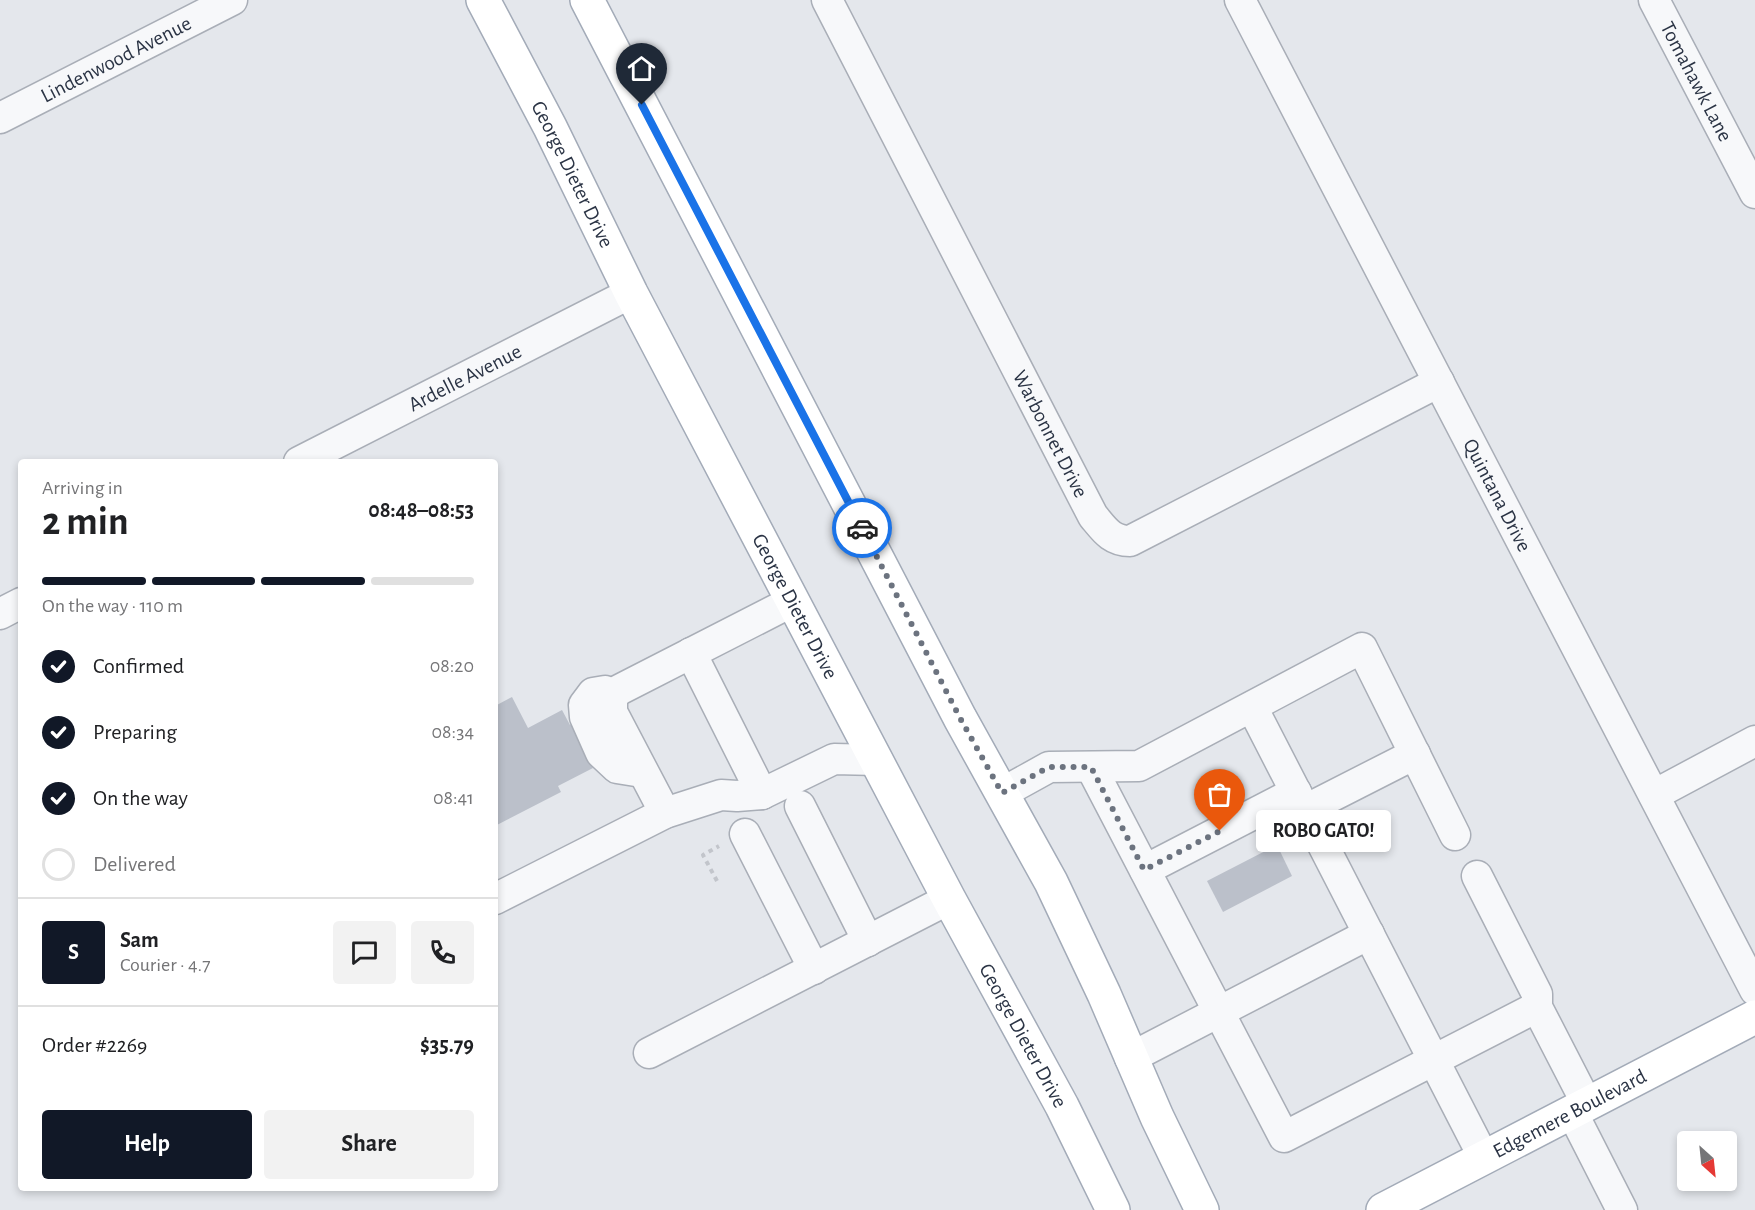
<!DOCTYPE html>
<html lang="en">
<head>
<meta charset="utf-8">
<style>
  :root { --surface:#fff; --page:#f2f2f2; --text:#202124; --muted:#757577; --line:#e0e0e0; --accent:#111827 }
  body { margin:0; font-family:"Alegreya Sans",sans-serif; background:var(--page); color:var(--text); height:100vh; display:flex; flex-direction:column; font-size:22px; white-space:nowrap }
  * { box-sizing:border-box; margin:0 }
  p { font-size:20px; color:var(--muted) }
  .icon { flex:none; width:33px; height:33px; fill:none; stroke:currentColor; stroke-width:2; stroke-linecap:round; stroke-linejoin:round }
  .map { position:relative; flex:1; overflow:hidden }
  .panel { position:absolute; left:18px; top:459px; width:480px; height:732px; display:flex; flex-direction:column; background:var(--surface); border-radius:6px; box-shadow:0 3px 9px #0003 }
  .panel>* { flex:none }
  .needle { width:39px; rotate:153deg }
  .tools { position:absolute; left:1677px; top:1131px; display:grid; gap:12px }
  .tools a { display:grid; place-items:center; width:60px; height:60px; border-radius:6px; background:var(--surface); box-shadow:0 3px 9px #0003; font-size:30px }
  .pin { position:absolute; display:grid; place-items:center; width:51px; height:51px; color:#fff; margin:-62px -26px; border-radius:50% 50% 50% 0; rotate:-45deg; box-shadow:0 0 6px #0007 }
  .pin .icon { rotate:45deg }
  .courier { position:absolute; display:grid; place-items:center; width:60px; height:60px; margin:-30px; border:4px solid #1a73e8; border-radius:50%; background:#fff; color:#222; box-shadow:0 2px 8px #0007 }
  .bubble { position:absolute; height:42px; border-radius:6px; background:var(--surface); box-shadow:0 3px 9px #0003; font-size:20px; font-weight:600; line-height:42px; text-align:center }
  .headline em { font-style:normal; font-weight:600 }
  .headline div { display:flex; flex-direction:column-reverse }
  .headline { display:flex; align-items:center; justify-content:space-between; height:102px; padding:0 24px }
  h1 { font-size:39px; font-weight:600; line-height:45px }
  .bar { display:grid; grid-template-columns:repeat(4,1fr); gap:9px 6px; align-content:center; height:72px; padding:0 24px }
  .bar i { height:8px; border-radius:4px; background:var(--line) }
  .bar .current { background:var(--accent) }
  .bar p { grid-column:span 4 }
  .line { display:flex; align-items:center; gap:15px; padding:0 24px; border-top:2px solid var(--line) }
  .line div { flex:1 }
  .round { display:grid; place-items:center; flex:none; width:63px; height:63px; border-radius:6px; background:var(--page) }
  ol { padding:0 24px; list-style:none }
  li { display:flex; align-items:center; gap:18px; height:66px }
  li p { margin-inline-start:auto }
  li .icon { padding:6px; border-radius:50%; background:var(--accent); color:#fff; stroke-width:4 }
  li:last-child { color:var(--muted) }
  li i { width:33px; height:33px; border:3px solid var(--line); border-radius:50% }
  .cta { display:flex; gap:12px; margin-top:auto; padding:12px 24px }
  .cta a { flex:1; height:69px; border-radius:6px; background:var(--accent); color:#fff; font-size:24px; font-weight:600; line-height:69px; text-align:center }
  .cta a+a { background:var(--page); color:var(--text) }
  .map>svg:first-child { display:block }
  .building { fill:#bbc0ca }
  .lines { fill:none; stroke-linecap:round; stroke-linejoin:round }
  .minor-casing { stroke:#a9aeb7; stroke-width:33 }
  .major-casing { stroke:#a3abb8; stroke-width:36 }
  .path { stroke:#c2c5cb; stroke-width:4; stroke-dasharray:4.5 4.5; stroke-linecap:butt }
  .minor { stroke:#f7f8fa; stroke-width:30 }
  .major { stroke:#fff; stroke-width:33 }
  .done { stroke:#6c737f; stroke-width:6; stroke-dasharray:0 10.8 }
  .route { stroke:#1a73e8; stroke-width:8 }
  .labels { text-anchor:middle; dominant-baseline:central; stroke-width:4.5; stroke-linejoin:round; paint-order:stroke }
  .street-label { font-size:21px; fill:#2b3445; stroke:#f4f6f9 }
</style>
</head>
<body>
<div class="map">
<svg width="1755" height="1210" viewBox="0 0 1755 1210">
  <rect width="100%" height="100%" fill="#e4e7ec"/>
  <g class="building">
    <path d="M512,697L528,728L562,710L570,725L598,711L589,760L593,768L558,786L561,792L495,826V706Z"/>
    <path d="M1277,845L1292,876L1223,912L1207,881Z"/>
  </g>
  <g class="lines">
    <defs>
      <g id="minor">
        <path id="s1" d="M827,0L1093,516C1104,529 1111,541 1130,541L1439,382"/>
        <path id="s2" d="M1240,0L1755,990"/>
        <path id="s3" d="M1654,0L1755,193"/>
        <path id="s4" d="M0,118L232,0"/>
        <path id="s5" d="M299,462L631,293"/>
        <path d="M0,614L21,603"/>
        <path d="M691,653L762,794"/>
        <path d="M612,697L605,691L593,693L584,705L585,717L601,753L617,768L642,772"/>
        <path d="M1252,707L1484,1158"/>
        <path d="M1091,767L1284,1137L1537,1007"/>
        <path d="M1002,793L1049,767L1139,766L1362,648L1455,835"/>
        <path d="M1654,795L1755,741"/>
        <path d="M800,806L868,941"/>
        <path d="M1305,810L1415,754"/>
        <path d="M665,813L612,712V697L619,690L793,601"/>
        <path d="M745,834L814,969"/>
        <path d="M1145,870L1296,792"/>
        <path d="M1477,876L1537,994V1007L1587,1104"/>
        <path d="M495,899L665,813L721,795L737,796L762,794L834,759L877,760"/>
        <path d="M649,1053L949,899"/>
        <path d="M1130,1058L1369,934"/>
        <path d="M1572,1112L1622,1210"/>
      </g>
      <g id="major">
        <path id="s6" d="M483,0L550,127L631,293L949,899L1062,1106L1113,1210"/>
        <path d="M587,0L960,718L1051,882L1104,994L1157,1117L1202,1210"/>
        <path id="s7" d="M1383,1210L1755,1017"/>
      </g>
    </defs>
    <use href="#minor" class="minor-casing"/>
    <use href="#major" class="major-casing"/>
    <path class="path" d="M717,881L703,855L719,846"/>
    <use href="#minor" class="minor"/>
    <use href="#major" class="major"/>
  </g>
  <g class="lines">
    <path class="done" d="M862,528L960,718L1002,793L1049,767H1091L1144,870L1220,831"/>
    <path class="route" d="M642,105L862,528"/>
  </g>
  <g class="labels">
    <g class="street-label">
      <text stroke="none"><textPath href="#s4" startOffset="130">Lindenwood Avenue</textPath></text>
      <text stroke="none"><textPath href="#s3" startOffset="92">Tomahawk Lane</textPath></text>
      <text stroke="none"><textPath href="#s6" startOffset="196">George Dieter Drive</textPath></text>
      <text stroke="none"><textPath href="#s5" startOffset="186">Ardelle Avenue</textPath></text>
      <text stroke="none"><textPath href="#s1" startOffset="488">Warbonnet Drive</textPath></text>
      <text stroke="none"><textPath href="#s2" startOffset="558">Quintana Drive</textPath></text>
      <text stroke="none"><textPath href="#s6" startOffset="682">George Dieter Drive</textPath></text>
      <text stroke="none"><textPath href="#s6" startOffset="1168">George Dieter Drive</textPath></text>
      <text stroke="none"><textPath href="#s7" startOffset="210">Edgemere Boulevard</textPath></text>
    </g>
  </g>
</svg>
<div class="tools">
<a><svg class="needle" viewBox="-14 -14 28 28"><path d="M0-13l5 13h-10z" fill="#e53935"/><path d="M0 13l5-13h-10z" fill="#757577"/></svg></a>
</div>
<div class="pin" style="left:1220px;top:831px;background:#ea580c"><svg class="icon" aria-label="bag" viewBox="0 0 24 24"><path d="M5 8h14l-1 12H6zM9 8a3 3 0 0 1 6 0"/></svg></div>
<div class="pin" style="left:642px;top:105px;background:#1f2937"><svg class="icon" aria-label="home" viewBox="0 0 24 24"><path d="M3 11l9-7 9 7M6 9v11h12V9"/></svg></div>
<div class="courier" style="left:862px;top:528px"><svg class="icon" aria-label="car" viewBox="0 0 24 24"><path d="M5 17H2v-5l4-1 3-4h7l3 4 3 1v5h-3M9 17h6M6 11h13"/><circle cx="7" cy="17" r="2"/><circle cx="17" cy="17" r="2"/></svg></div>
<div class="bubble" style="left:1256px;top:810px;width:135px">ROBO GATO!</div>
<section class="panel">
<div class="headline"><div><h1>2 min</h1><p>Arriving in</p></div><em>08:48–08:53</em></div>
<div class="bar"><i class="current"></i><i class="current"></i><i class="current"></i><i></i><p>On the way · 110 m</p></div>
<ol>
<li><svg class="icon" aria-label="check" viewBox="0 0 24 24"><path d="M5 12l5 5 9-10"/></svg>Confirmed<p>08:20</p></li>
<li><svg class="icon" aria-label="check" viewBox="0 0 24 24"><path d="M5 12l5 5 9-10"/></svg>Preparing<p>08:34</p></li>
<li><svg class="icon" aria-label="check" viewBox="0 0 24 24"><path d="M5 12l5 5 9-10"/></svg>On the way<p>08:41</p></li>
<li><i></i>Delivered</li>
</ol>
<div class="line" style="height:108px"><b class="round" style="background:var(--accent);color:#fff">S</b><div><b>Sam</b><p>Courier · 4.7</p></div><a class="round"><svg class="icon" aria-label="chat" viewBox="0 0 24 24"><path d="M4 5h16v11H9l-5 4z"/></svg></a><a class="round"><svg class="icon" aria-label="phone" viewBox="0 0 24 24"><path d="M5 4h4l2 5-3 2q2 4 5 5l2-3 5 2v4C11 20 4 13 5 4z"/></svg></a></div>
<div class="line" style="height:78px"><div>Order #2269</div><b>$35.79</b></div>
<div class="cta"><a>Help</a><a>Share</a></div>
</section>
</div>
</body>
</html>
